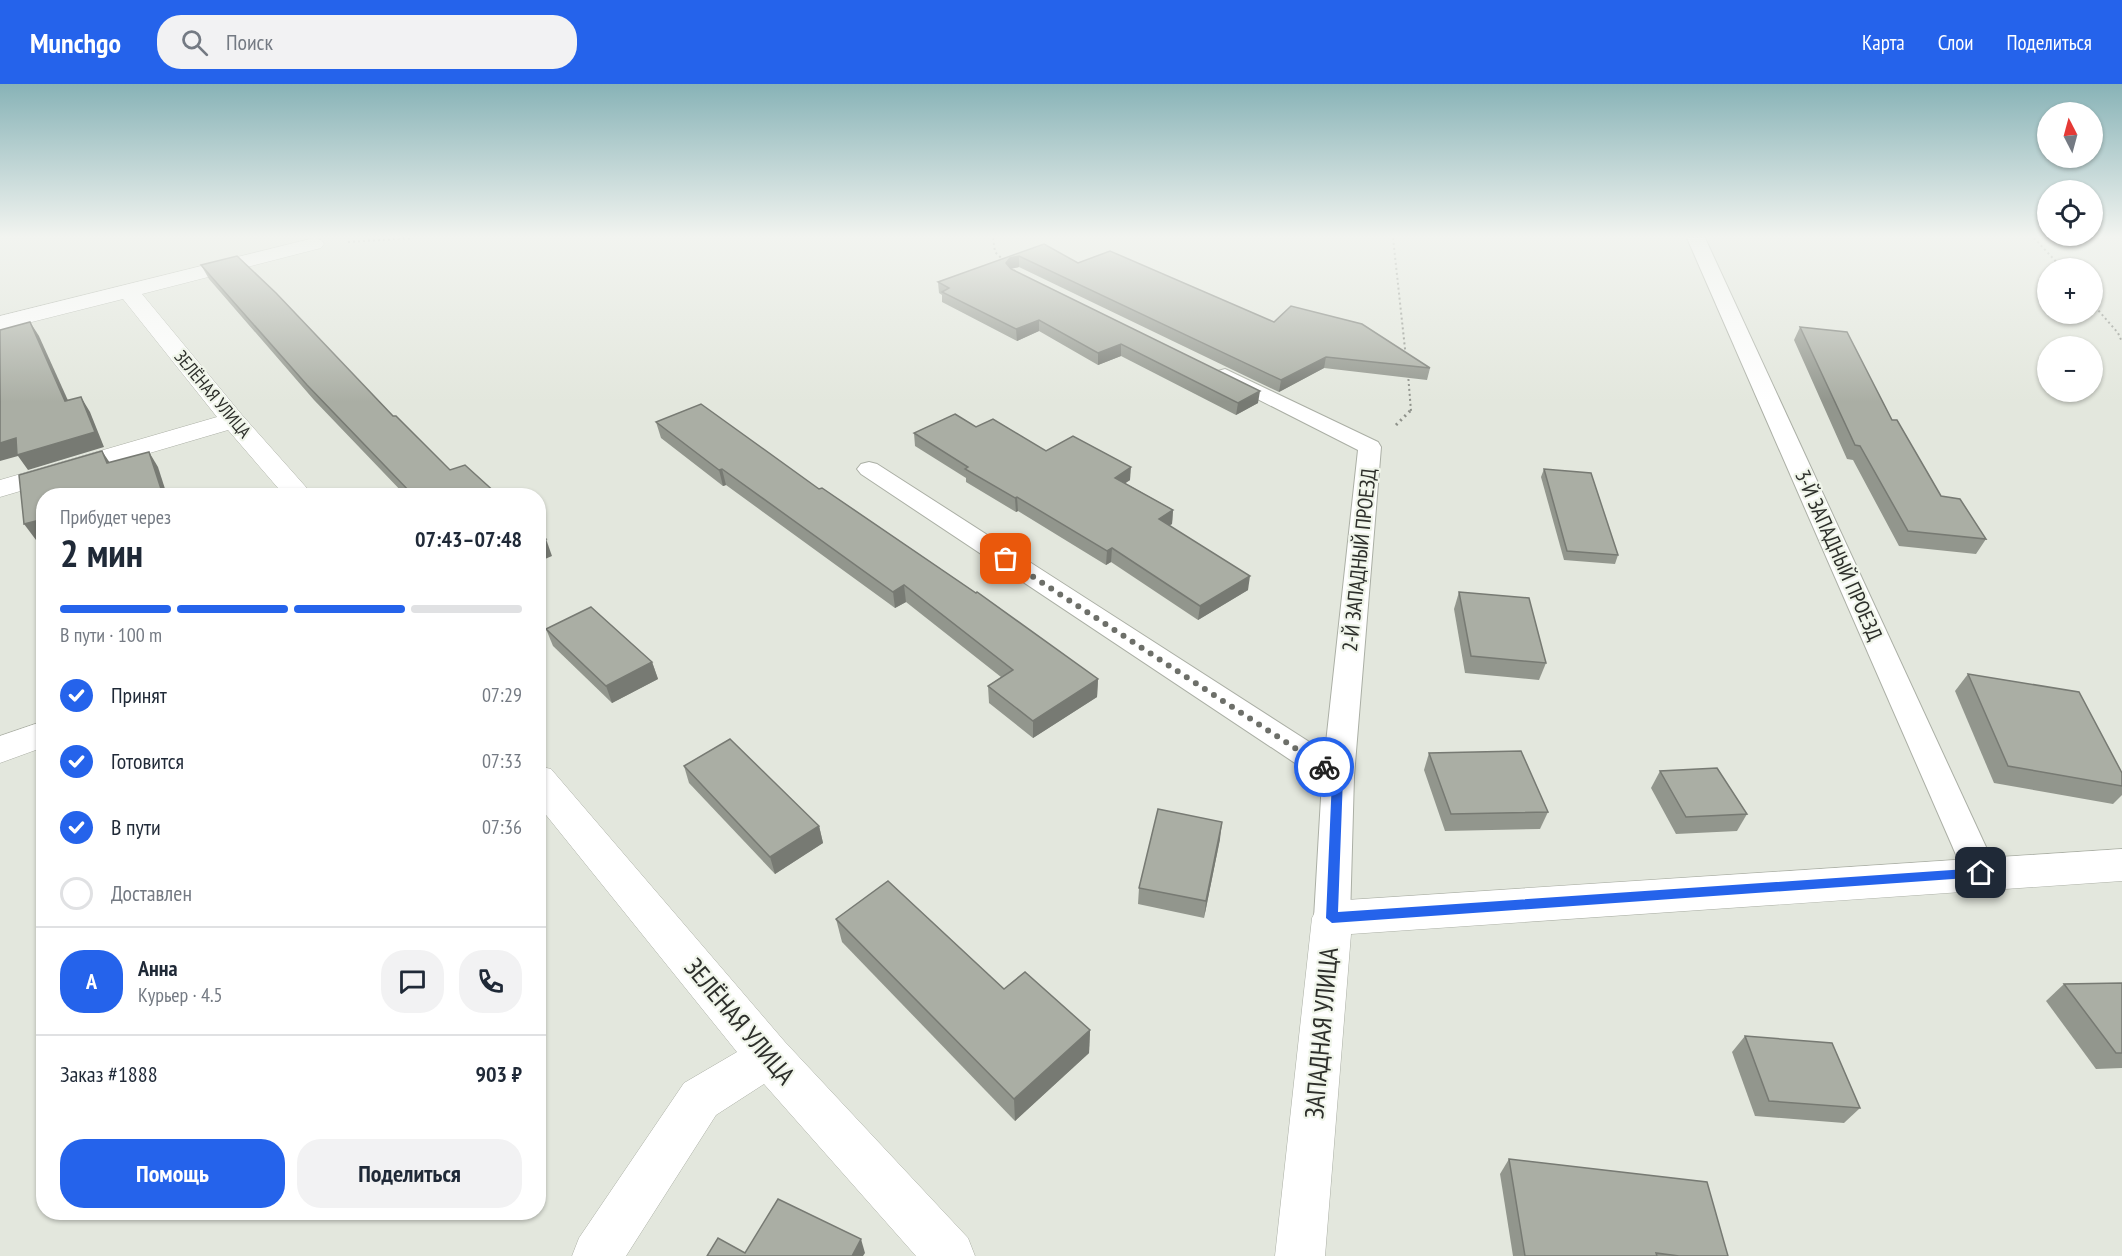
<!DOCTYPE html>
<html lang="ru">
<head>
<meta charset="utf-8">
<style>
  :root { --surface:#fff; --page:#f2f2f3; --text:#1f2937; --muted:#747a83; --line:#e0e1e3; --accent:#2563eb }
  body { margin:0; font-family:"PT Sans Narrow",sans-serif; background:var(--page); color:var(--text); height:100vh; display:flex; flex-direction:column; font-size:22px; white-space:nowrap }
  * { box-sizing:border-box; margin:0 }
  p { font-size:20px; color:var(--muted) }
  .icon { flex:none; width:33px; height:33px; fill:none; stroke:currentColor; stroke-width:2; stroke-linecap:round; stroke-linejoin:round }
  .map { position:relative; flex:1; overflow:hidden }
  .side { position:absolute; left:36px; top:404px; width:510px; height:732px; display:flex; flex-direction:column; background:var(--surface); border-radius:24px; box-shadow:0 2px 4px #0004 }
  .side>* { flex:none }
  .needle { width:39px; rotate:354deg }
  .tools { position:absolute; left:2037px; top:18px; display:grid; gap:12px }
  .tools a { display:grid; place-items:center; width:66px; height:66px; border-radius:50%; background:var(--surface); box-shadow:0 2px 4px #0004; font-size:30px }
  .pin { position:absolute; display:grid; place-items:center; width:51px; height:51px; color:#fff; margin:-26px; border-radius:12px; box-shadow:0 3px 9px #0006 }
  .courier { position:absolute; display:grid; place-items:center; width:60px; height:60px; margin:-30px; border:4px solid #2563eb; border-radius:50%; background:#fff; color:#222; box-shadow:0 2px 8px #0007 }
  .overview em { font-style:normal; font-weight:600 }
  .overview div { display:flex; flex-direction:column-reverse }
  .overview { display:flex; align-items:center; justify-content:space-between; height:102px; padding:0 24px }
  h1 { font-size:39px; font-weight:600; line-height:45px }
  .bar { display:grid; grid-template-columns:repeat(4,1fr); gap:9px 6px; align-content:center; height:72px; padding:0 24px }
  .bar i { height:8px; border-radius:4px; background:var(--line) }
  .bar .selected { background:var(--accent) }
  .bar p { grid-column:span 4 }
  .line { display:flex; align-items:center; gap:15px; padding:0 24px; border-top:2px solid var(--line) }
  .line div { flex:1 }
  .round { display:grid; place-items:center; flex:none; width:63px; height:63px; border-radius:24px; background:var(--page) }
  ol { padding:0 24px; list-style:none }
  li { display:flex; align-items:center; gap:18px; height:66px }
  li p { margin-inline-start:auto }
  li .icon { padding:6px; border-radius:50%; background:var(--accent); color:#fff; stroke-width:4 }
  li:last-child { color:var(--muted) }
  li i { width:33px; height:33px; border:3px solid var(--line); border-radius:50% }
  .cta { display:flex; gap:12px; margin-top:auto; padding:12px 24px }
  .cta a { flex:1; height:69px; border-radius:24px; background:var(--accent); color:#fff; font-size:24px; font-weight:600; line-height:69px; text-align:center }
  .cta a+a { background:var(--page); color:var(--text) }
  header { display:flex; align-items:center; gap:36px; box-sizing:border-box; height:84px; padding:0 30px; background:var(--accent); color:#fff }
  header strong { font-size:28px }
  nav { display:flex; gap:33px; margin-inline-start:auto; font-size:21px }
  .search { width:420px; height:54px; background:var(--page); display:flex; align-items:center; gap:15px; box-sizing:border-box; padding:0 21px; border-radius:24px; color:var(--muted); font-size:22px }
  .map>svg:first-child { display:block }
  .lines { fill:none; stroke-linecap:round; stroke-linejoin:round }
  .service-casing { stroke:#abafa5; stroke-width:2 }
  .minor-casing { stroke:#abafa5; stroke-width:1 }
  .path-far1 { stroke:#8e918a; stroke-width:2; stroke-dasharray:2 3; stroke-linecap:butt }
  .path { stroke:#8e918a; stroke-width:3; stroke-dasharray:2 4; stroke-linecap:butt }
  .service { fill:#fff; fill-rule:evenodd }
  .minor { fill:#fff; fill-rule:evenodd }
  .wall { fill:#92968d }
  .shaded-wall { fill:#777a73 }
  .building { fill:#aaaea4; stroke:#777a73; stroke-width:1.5 }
  .route { fill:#2563eb }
  .done { stroke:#6d6f69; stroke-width:6; stroke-dasharray:0 10.8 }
  .labels { text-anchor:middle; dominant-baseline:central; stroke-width:4.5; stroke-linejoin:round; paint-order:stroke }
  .far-street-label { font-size:18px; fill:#2d2f2b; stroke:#f0f5ea }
  .street-label { font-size:21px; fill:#2d2f2b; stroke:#f0f5ea }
  .near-street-label { font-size:26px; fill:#2d2f2b; stroke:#f0f5ea }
</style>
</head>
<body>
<header>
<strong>Munchgo</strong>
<div class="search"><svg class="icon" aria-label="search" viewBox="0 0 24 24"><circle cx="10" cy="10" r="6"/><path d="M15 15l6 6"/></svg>Поиск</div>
<nav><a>Карта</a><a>Слои</a><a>Поделиться</a></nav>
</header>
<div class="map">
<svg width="2122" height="1172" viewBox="0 0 2122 1172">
  <rect width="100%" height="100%" fill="#e3e7dd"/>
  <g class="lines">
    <defs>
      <g id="service">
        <path d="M1687,154H1705L1998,789L1993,799L1981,803L1969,799L1964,789Z"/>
        <path d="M1225,285L1378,358L1381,363L1354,692L1350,834L1344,844L1332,849L1320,844L1314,834L1322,697L861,390L857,385L861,380L869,378L877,380L1325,668L1358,366L1218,295L1215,291L1218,287Z"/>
      </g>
      <g id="minor">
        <path d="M314,154L321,156L324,160L321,164L142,210L242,331L313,411H284L228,346L0,413V396L217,333L123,215L0,246V232Z"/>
        <path d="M44,637V663L0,679V652Z"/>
        <path d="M538,682L551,685L785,958L968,1154L975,1172H916L764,1000L716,1031L626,1172H572L579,1154L684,999L737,968L538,721Z"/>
        <path d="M2122,765V797L1351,850L1325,1172H1275L1312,834L1318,822L1332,817Z"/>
      </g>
    </defs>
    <use href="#service" class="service-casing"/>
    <use href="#minor" class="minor-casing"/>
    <g class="path-far1">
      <path d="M993,154L995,168L1018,190"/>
      <path d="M1393,154L1406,274"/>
      <path d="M2034,154L2062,184"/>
      <path d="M348,158L413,154"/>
      <path d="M2092,219L2118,249L2122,258"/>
      <path d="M1408,290L1411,327"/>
    </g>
    <path class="path" d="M1396,341L1412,325"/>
    <use href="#service" class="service"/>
    <use href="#minor" class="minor"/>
  </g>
  <g class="wall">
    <path d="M1044,160L1078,179L1430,284L1427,296L1324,284L1279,308L1019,183L1010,185L1258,319L1236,331L1121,272L1098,281L1039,247L1017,257L942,218V211L939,209L938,198Z"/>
    <path d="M201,181L393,332L450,386L498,411H405L314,316L209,195Z"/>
    <path d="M1800,243L1892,336L1941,412L1986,455L1976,470L1899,462L1853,376L1847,375L1794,256Z"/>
    <path d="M656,338L819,405L1098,595L1097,613L1033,654L989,619L988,602L1001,593L906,518L895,524L726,401L723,402L661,354Z"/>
    <path d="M976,343L1130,396L1125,399L1173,426L1172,440L1169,441L1248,506L1198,536L1111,478L1106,481L1018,427L1016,428L966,398V394L915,362L914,349Z"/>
    <path d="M1544,385L1618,471L1615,480L1564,476L1541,393Z"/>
    <path d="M1459,508L1546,579L1539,596L1465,589L1454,525Z"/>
    <path d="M546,545L652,578L658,595L612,619L553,562Z"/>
    <path d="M1968,590L2122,689V711L2113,720L1994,699L1955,607Z"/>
    <path d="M1429,669L1548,728L1540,745L1445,747L1424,686Z"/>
    <path d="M684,682L819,742L823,759L775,790L689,699Z"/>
    <path d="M1660,687L1747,730L1737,747L1676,750L1651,704Z"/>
    <path d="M1220,755L1204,834L1138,820L1139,804Z"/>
    <path d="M836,835L1004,905L1090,946L1089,969L1015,1037L842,858Z"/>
    <path d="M2122,899V984L2096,985L2046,917L2064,900Z"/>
    <path d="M1745,952L1860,1024L1844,1039L1755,1032L1732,968Z"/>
    <path d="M1509,1075L1728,1172H1513L1500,1090Z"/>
  </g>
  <g class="shaded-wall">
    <path d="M1019,172V183L1010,185L1006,179L1010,174Z"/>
    <path d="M1039,236V247L1017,257L1016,245Z"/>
    <path d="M30,238L39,252L75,332L65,317Z"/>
    <path d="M1121,260V272L1098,281V269Z"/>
    <path d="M1326,273L1324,284L1279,308L1281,296Z"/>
    <path d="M1260,307L1258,319L1236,331L1238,319Z"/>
    <path d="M81,313L90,328L104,363L28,386L18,372L0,377V359L16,354Z"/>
    <path d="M102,367L112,382L107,379Z"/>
    <path d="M149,368L158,383L167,411H163Z"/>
    <path d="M1131,383L1130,396L1114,407L1115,394Z"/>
    <path d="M722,385L726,401L723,402L719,386Z"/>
    <path d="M1017,413L1018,427L1016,428L1015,414Z"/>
    <path d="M1173,426L1172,440L1158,448L1159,435Z"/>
    <path d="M44,435V454L36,456L24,440Z"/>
    <path d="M546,455L552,472L538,478V459Z"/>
    <path d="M1112,464L1111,478L1106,481L1107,467Z"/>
    <path d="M1250,492L1248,506L1198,536L1200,522Z"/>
    <path d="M904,501L906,518L895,524L893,508Z"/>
    <path d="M652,578L658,595L612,619L606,602Z"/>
    <path d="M1098,595L1097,613L1033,654V637Z"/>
    <path d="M1222,738L1220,755L1204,834L1206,817Z"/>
    <path d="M819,742L823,759L775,790L770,773Z"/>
    <path d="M1090,946L1089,969L1015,1037L1014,1015Z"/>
    <path d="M861,1155L865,1169L863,1172H852Z"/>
  </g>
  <g class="building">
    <path d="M1044,160L1078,179L1110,167L1274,238L1291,222L1362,240L1430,284L1326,273L1281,296L1019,172L1010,174L1006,179L1011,185L1260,307L1238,319L1121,260L1098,269L1039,236L1016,245L942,208L949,204L938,198Z"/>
    <path d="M237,172L276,209L393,332H396L450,386L465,381L498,411H413L307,301L201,181Z"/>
    <path d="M30,238L65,317L81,313L95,348L17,371L16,354L0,359V246Z"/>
    <path d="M1800,243L1847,248L1892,336H1897L1941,412L1960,415L1986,455L1908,447L1860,362L1855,361Z"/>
    <path d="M701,320L819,405L822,404L976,509L977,508L1098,595L1033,637L988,602L1013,586L904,501L893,508L722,385L719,386L656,338Z"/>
    <path d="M955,330L976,343L993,335L1046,367L1073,352L1131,383L1115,394L1173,426L1159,435L1250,492L1200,522L1112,464L1107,467L1017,413L1015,414L965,385L968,383L914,349Z"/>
    <path d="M102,367L107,379L149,368L163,411H44V435L24,440L19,391Z"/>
    <path d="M1544,385L1591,389L1618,471L1567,467Z"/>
    <path d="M538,449L546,455L538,459Z"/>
    <path d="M1459,508L1529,514L1546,579L1471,572Z"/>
    <path d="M591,523L652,578L606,602L546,545Z"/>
    <path d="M1968,590L2079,608L2122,689V702L2008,682Z"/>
    <path d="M730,655L819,742L770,773L684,682Z"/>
    <path d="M1521,667L1548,728L1451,730L1429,669Z"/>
    <path d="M1717,684L1747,730L1686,733L1660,687Z"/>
    <path d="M1158,725L1222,738L1206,817L1139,804Z"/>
    <path d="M888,797L1004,905L1025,888L1090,946L1014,1015L836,835Z"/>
    <path d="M2122,899V969H2116L2064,900Z"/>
    <path d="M1745,952L1832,959L1860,1024L1769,1017Z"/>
    <path d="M1509,1075L1707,1098L1728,1172H1679L1656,1169L1657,1172H1525Z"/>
    <path d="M778,1115L861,1155L852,1172H707L718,1154L745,1169Z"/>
  </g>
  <linearGradient id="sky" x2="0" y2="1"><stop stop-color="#88b3b7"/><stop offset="0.48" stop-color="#f2f4f0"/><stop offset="1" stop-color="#f2f4f0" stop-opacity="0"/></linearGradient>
  <rect width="2122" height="318" fill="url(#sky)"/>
  <path class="route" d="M1324,679L1343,693L1338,828L1981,784L1987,789L1981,793L1332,839L1326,834L1332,694L1320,686V681Z"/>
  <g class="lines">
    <path class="done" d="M1006,475L1324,683"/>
  </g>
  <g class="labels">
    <g class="far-street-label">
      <text transform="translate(213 310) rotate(50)">ЗЕЛЁНАЯ УЛИЦА</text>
    </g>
    <g class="street-label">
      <text transform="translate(1839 471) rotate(66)">3-Й ЗАПАДНЫЙ ПРОЕЗД</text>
      <text transform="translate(1359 476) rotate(-84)">2-Й ЗАПАДНЫЙ ПРОЕЗД</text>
    </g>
    <g class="near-street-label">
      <text transform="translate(740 937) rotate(50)">ЗЕЛЁНАЯ УЛИЦА</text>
      <text transform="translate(1321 949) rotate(-85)">ЗАПАДНАЯ УЛИЦА</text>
    </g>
  </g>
</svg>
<div class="tools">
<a><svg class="needle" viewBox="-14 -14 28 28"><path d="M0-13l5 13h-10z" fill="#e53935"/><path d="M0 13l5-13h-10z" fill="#747a83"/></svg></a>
<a><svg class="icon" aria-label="locate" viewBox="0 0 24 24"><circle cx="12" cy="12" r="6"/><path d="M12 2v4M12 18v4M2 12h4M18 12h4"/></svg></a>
<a>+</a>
<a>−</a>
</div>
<div class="pin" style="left:1006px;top:475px;background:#ea580c"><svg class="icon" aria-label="bag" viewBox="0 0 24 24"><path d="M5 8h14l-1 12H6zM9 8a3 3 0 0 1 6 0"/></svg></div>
<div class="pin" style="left:1981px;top:789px;background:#1f2937"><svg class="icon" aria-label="home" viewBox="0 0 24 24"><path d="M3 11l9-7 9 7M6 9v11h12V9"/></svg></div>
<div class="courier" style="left:1324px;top:683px"><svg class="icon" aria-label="bike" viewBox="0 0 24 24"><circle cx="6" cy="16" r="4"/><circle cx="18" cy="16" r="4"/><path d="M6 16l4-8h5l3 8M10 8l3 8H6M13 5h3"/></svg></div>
<section class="side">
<div class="overview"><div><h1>2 мин</h1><p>Прибудет через</p></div><em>07:43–07:48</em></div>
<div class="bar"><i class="selected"></i><i class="selected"></i><i class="selected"></i><i></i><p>В пути · 100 m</p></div>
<ol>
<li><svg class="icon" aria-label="check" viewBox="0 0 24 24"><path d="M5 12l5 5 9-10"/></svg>Принят<p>07:29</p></li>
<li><svg class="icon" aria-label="check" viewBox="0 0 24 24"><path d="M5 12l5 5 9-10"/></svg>Готовится<p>07:33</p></li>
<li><svg class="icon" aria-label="check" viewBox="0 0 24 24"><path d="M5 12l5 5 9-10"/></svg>В пути<p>07:36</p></li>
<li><i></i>Доставлен</li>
</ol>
<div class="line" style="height:108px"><b class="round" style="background:var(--accent);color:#fff">А</b><div><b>Анна</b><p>Курьер · 4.5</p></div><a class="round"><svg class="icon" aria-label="chat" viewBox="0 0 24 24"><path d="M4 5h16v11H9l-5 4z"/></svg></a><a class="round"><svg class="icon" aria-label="phone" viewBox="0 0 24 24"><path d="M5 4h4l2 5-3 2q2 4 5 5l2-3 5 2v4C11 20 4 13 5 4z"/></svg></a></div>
<div class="line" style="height:78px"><div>Заказ #1888</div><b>903 ₽</b></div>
<div class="cta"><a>Помощь</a><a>Поделиться</a></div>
</section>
</div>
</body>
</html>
